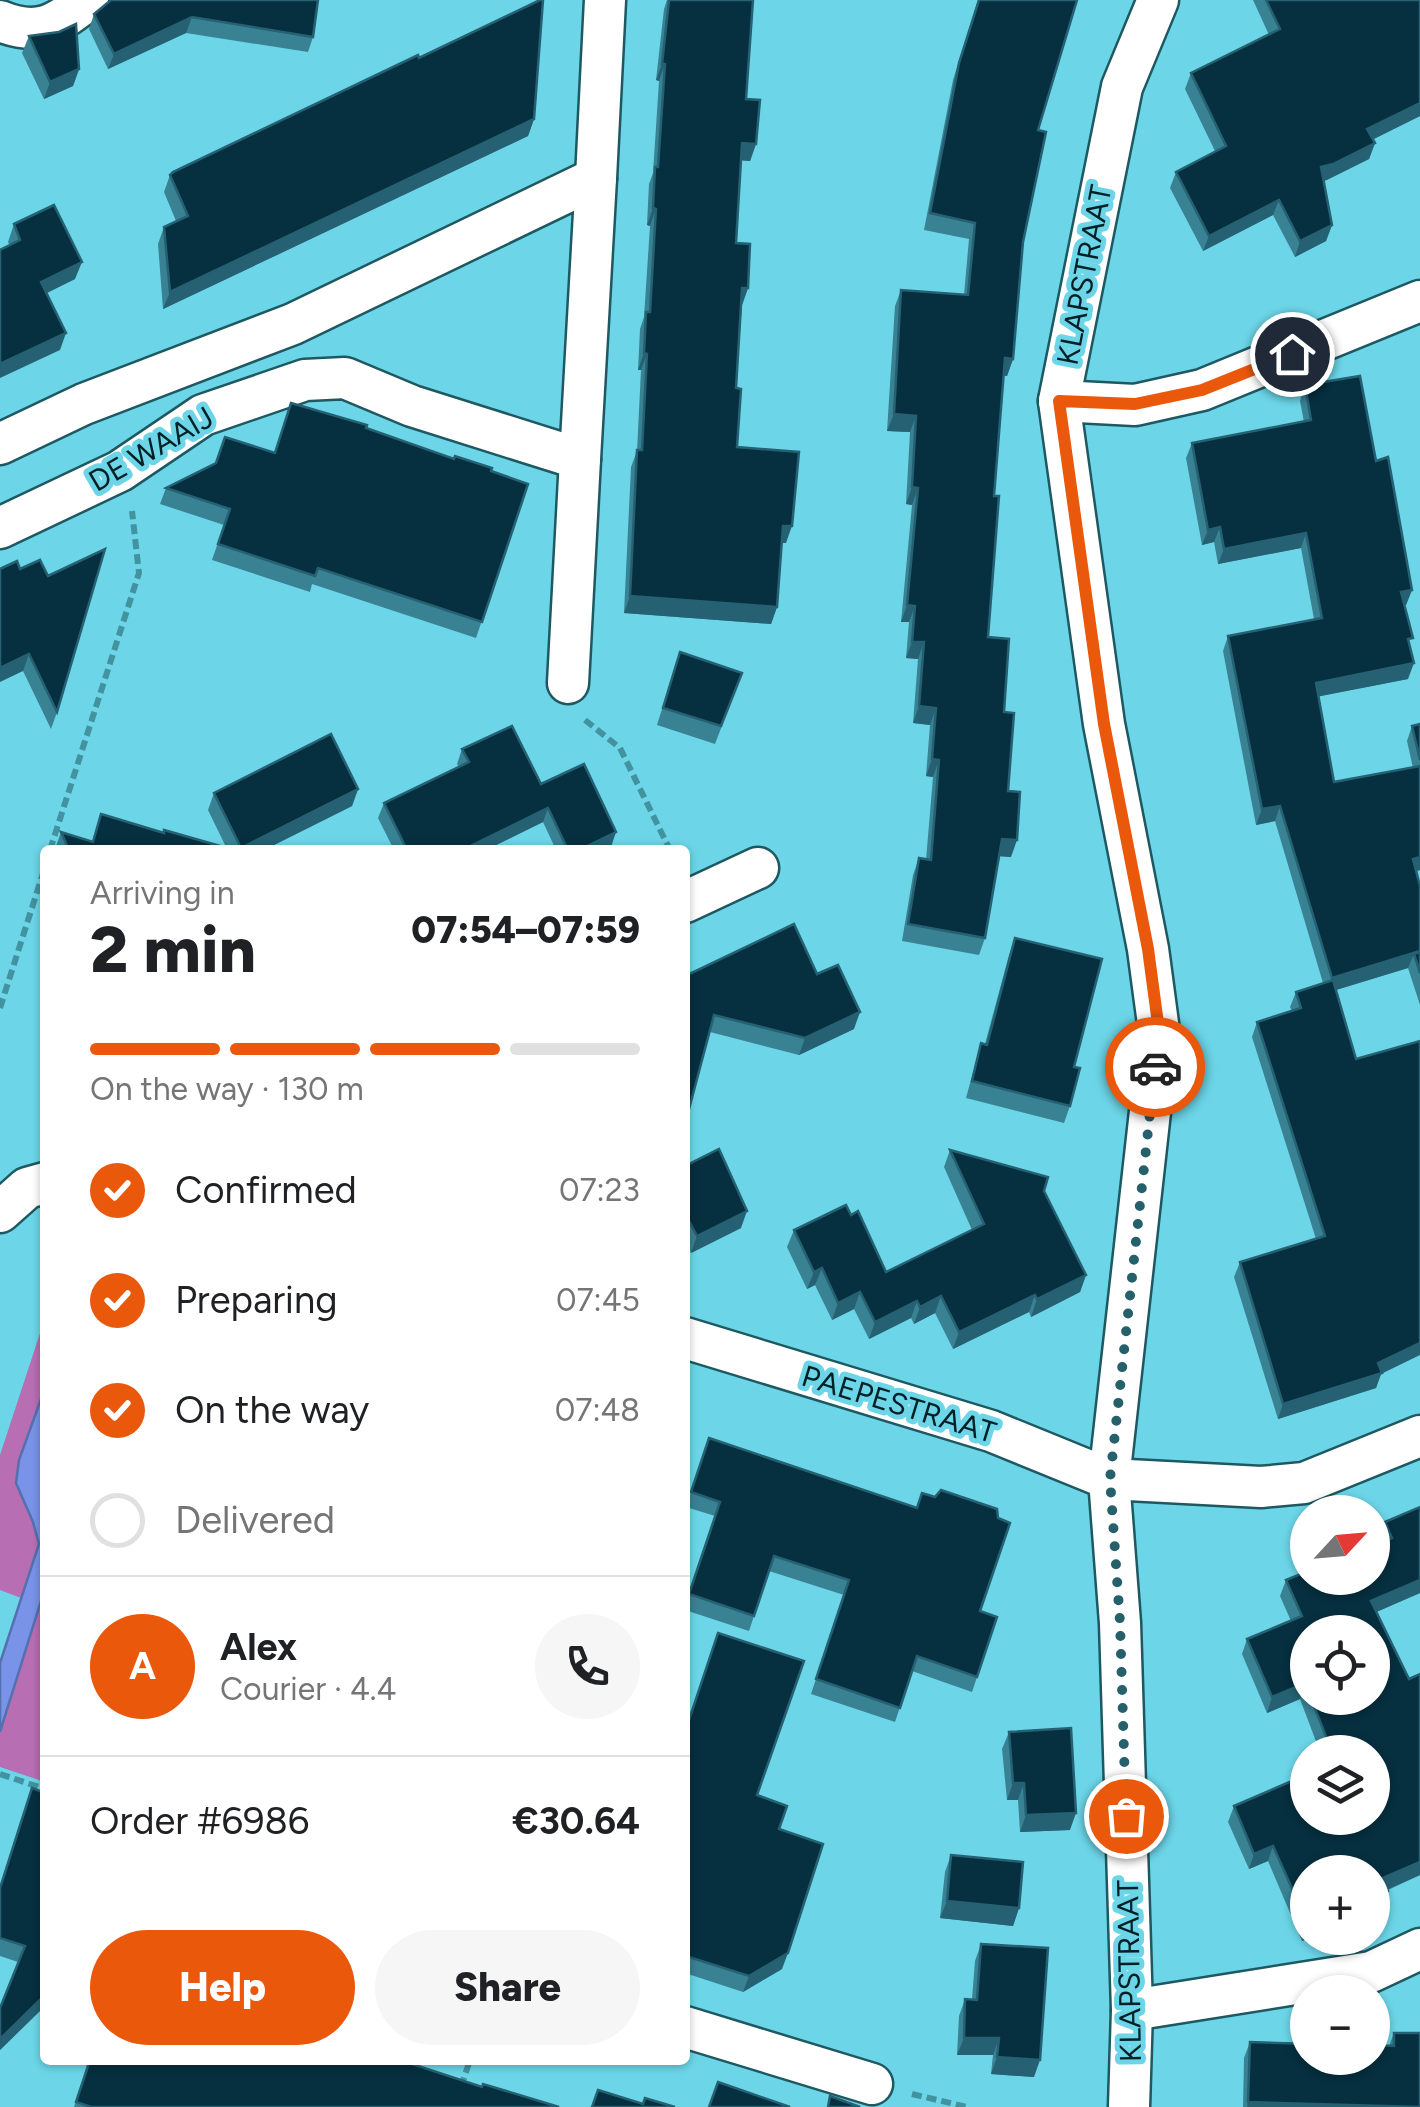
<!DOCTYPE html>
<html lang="en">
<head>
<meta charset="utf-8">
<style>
  :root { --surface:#fff; --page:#f6f6f6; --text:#202124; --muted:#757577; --line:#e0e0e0; --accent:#ea580c }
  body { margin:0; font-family:Figtree,sans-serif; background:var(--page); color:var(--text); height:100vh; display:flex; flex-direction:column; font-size:38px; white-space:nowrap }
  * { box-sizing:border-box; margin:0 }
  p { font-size:32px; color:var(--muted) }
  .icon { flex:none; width:55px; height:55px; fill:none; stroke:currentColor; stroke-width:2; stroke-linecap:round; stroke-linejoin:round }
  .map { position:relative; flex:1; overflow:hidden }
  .details { position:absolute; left:40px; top:845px; width:650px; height:1220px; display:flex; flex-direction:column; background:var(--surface); border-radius:10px; box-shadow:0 2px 8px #0004 }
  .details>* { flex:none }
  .needle { width:65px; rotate:64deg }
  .buttons { position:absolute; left:1290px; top:1495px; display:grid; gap:20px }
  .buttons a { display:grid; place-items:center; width:100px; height:100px; border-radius:50%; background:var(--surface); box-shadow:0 2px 8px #0004; font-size:50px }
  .pin { position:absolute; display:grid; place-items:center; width:85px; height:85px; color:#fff; margin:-42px; border:5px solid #fff; border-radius:50%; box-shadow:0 2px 10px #0007 }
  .courier { position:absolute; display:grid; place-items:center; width:100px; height:100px; margin:-50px; border:8px solid #ea580c; border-radius:50%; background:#fff; color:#222; box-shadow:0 2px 12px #0007 }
  .headline em { font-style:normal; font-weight:800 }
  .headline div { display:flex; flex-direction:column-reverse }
  .headline { display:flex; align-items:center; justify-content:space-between; height:170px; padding:0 50px }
  h1 { font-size:65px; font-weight:800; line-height:75px }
  .bar { display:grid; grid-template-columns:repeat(4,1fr); gap:15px 10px; align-content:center; height:120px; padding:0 50px }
  .bar i { height:12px; border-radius:8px; background:var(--line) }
  .bar .current { background:var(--accent) }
  .bar p { grid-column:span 4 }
  .line { display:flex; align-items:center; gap:25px; padding:0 50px; border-top:2px solid var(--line) }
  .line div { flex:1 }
  .round { display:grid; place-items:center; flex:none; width:105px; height:105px; border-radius:52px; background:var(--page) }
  ol { padding:0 50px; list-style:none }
  li { display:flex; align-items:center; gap:30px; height:110px }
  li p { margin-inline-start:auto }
  li .icon { padding:10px; border-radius:50%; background:var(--accent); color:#fff; stroke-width:4 }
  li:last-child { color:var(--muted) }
  li i { width:55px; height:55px; border:5px solid var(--line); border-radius:50% }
  .button { display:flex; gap:20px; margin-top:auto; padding:20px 50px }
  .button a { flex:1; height:115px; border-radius:60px; background:var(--accent); color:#fff; font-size:40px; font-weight:800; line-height:115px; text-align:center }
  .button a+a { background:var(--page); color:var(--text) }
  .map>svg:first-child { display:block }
  .forest { fill:#b86eb3 }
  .water { fill:#7893e8; stroke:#5470ae; stroke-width:2.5 }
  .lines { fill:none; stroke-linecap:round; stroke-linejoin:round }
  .minor-casing { stroke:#1e5861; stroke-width:45 }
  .path { stroke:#43929f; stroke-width:6; stroke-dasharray:10 5; stroke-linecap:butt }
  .minor { stroke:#fff; stroke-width:40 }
  .wall { fill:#398294; fill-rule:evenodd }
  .shaded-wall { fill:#256172 }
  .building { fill:#062f3f; stroke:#256172; stroke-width:2.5 }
  .done { stroke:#26606a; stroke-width:10; stroke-dasharray:0 18 }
  .route { stroke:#ea580c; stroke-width:12 }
  .labels { text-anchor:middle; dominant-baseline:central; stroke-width:10; stroke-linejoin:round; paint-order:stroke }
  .street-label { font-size:30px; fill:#002026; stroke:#6cd6e8 }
</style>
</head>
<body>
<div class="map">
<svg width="1420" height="2107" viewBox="0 0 1420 2107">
  <rect width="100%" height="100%" fill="#6cd6e8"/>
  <g class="forest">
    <path d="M45,1318V1388L19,1460L16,1483L33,1522L39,1544L21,1598L0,1590V1455Z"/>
    <path d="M45,1588V1782L0,1767V1732Z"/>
  </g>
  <path class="water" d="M45,1388V1588L0,1732V1663L39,1544L33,1522L16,1483L19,1460Z"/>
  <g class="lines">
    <defs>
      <g id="minor">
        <path d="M0,21C39,37 57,24 88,0"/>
        <path d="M596,178L605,0"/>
        <path d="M1059,401L1135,405L1202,390L1420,301"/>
        <path d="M0,444L84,404L293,324L596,178L580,459L412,406L345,378L305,380L203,415L120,471L0,528"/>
        <path d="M568,683L580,459"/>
        <path d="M685,902L758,868"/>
        <path d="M0,1212L27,1188L45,1183"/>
        <path d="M685,1338L991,1431L1109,1479L1261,1487L1304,1483L1420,1436"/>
        <path d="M1132,2010L1371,1972L1420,1949"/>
        <path d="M685,2027L872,2084"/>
        <path d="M1129,2107L1132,2010L1120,1623L1109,1479L1159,1031L1148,949L1104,724L1059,401L1122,87L1158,0"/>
      </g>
    </defs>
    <use href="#minor" class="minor-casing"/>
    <g class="path">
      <path d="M585,720L620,748L670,850"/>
      <path d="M50,850L139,573L132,511"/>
      <path d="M0,1008L45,867"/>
      <path d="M0,1774L45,1789"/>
      <path d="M461,2087L470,2060"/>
      <path d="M912,2094L967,2107"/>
    </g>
    <use href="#minor" class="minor"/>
  </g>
  <g class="wall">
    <path d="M667,0H753L746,99L756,144L750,161L741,160L736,243L748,288L742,305L736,388L737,447L786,543H782L777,607L771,624L624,613L631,467L637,451L641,370H638L639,350L640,329L644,317L650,226L647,225L648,204L649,184L653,173L659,81L656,80L664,9Z"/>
    <path d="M978,0H1077L1038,130L1023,242L1013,359L1007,376L1003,375L994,496L988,637L1004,712L1011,857L999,856L985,938L979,955L902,941L913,875L919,858L926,860L933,777L926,776L930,725L913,723L918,659L906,658L909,622H901L912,505L906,504L910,432L887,431L895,306L901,290L964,295L969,239L924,230L953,80Z"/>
    <path d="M1253,0H1420V116L1373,139L1375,143L1369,159L1324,181L1332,225L1326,241L1295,257L1273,215L1203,251L1170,188L1176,172L1215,151L1185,89L1191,73L1269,35Z"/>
    <path d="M109,3L313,37L308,52L186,33L108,69L89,29L94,14Z"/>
    <path d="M29,36L79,69L73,86L44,99L22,53Z"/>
    <path d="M419,58L534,119L528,136L163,309L158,244L164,227L176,221L164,192L170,175Z"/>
    <path d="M14,224L75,279L46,293L60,350L8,242Z"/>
    <path d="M1305,385L1376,461L1412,590L1406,605H1404L1410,647L1408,679L1319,696L1334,782L1413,768L1407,741L1412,726L1420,724V870L1416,871L1420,886V1005L1408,968L1336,990L1381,1374L1376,1388L1278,1419L1234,1277L1240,1262L1316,1239L1252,1037L1257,1022L1292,1011L1290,1007L1296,992L1323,983L1275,821L1256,825L1223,651L1228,636L1314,619L1301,548L1218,564L1214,542L1202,545L1186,458L1192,443L1304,422L1300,401Z"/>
    <path d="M366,428L528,484L476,638L312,584L310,592L212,560L224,525L160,504L166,488L274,453Z"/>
    <path d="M0,569L57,712L51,729L23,671Z"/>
    <path d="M680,652L742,673L715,744L657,725Z"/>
    <path d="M462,749L541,784L611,847L605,850H556L543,822L486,850H394L378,818L384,803L459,767L457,764Z"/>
    <path d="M358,789L352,806L264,850H56L55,849L61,832L92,842L101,814L164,833L226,847L208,810L214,793Z"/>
    <path d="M1015,938L1074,1067L1070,1106L1064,1123L966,1098L981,1043L985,1044L1009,955Z"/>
    <path d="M817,974L854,1029L799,1055L710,1032L685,976Z"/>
    <path d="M950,1150L1044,1191L1086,1275L1080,1292L1031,1317L1029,1312L953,1349L935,1313L914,1324L911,1318L869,1339L854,1309L832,1320L815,1285L807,1289L787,1247L794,1230L851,1215L886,1272L972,1230L944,1167Z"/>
    <path d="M685,1166L741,1228L691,1253L685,1240Z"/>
    <path d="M709,1438L980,1611L997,1617L972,1692L912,1671L895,1722L811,1694L844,1595L769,1571L749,1631L685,1610V1605L715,1516L686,1507Z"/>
    <path d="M1420,1507V1593L1376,1612L1420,1875L1388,1890L1382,1906L1372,1911V1872H1308V1938H1310L1302,1941L1268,1861L1249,1869L1228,1822L1234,1806L1372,1752H1320L1300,1699L1267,1713L1242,1654L1247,1639L1291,1621L1280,1596L1286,1580L1381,1542L1380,1538L1385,1522ZM1308,1632L1372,1698H1308Z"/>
    <path d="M685,1730L757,1795L779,1829L782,1969L743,1992L685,1973Z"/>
    <path d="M1009,1732L1070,1830L1020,1832L1018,1800H1007L1002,1749Z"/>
    <path d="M45,1793V2006L0,2050L18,1962L0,1956V1886Z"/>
    <path d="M951,1855L1019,1908L1013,1926L940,1918L945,1872Z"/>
    <path d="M981,1944L1034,2077L991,2074L993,2055H957L959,2016L965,1999H972L975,1961Z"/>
    <path d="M1394,2033L1420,2107H1243L1244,2058L1250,2042L1389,2046Z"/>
    <path d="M81,2060H400L482,2087L559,2107H74L88,2062Z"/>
  </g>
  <g class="shaded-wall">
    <path d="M192,17L186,33L108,69L114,54Z"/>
    <path d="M662,64H665L659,81L656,80Z"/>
    <path d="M79,69L73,86L44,99L50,82Z"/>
    <path d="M1420,103V116L1362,145L1367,129Z"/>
    <path d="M534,119L528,136L163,309L170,292Z"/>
    <path d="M742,143L756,144L750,161L736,160Z"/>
    <path d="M1375,143L1369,159L1327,180L1315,183L1321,167Z"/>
    <path d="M1279,200L1273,215L1203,251L1209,236Z"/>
    <path d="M653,208L656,209L650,226L647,225Z"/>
    <path d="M1332,225L1326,241L1295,257L1300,241Z"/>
    <path d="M82,262L75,279L35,299L41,282Z"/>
    <path d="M742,288H748L742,305Z"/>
    <path d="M66,333L60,350L0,378V364Z"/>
    <path d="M644,353L647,354L641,370H638Z"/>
    <path d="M1005,358L1013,359L1007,376L999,375Z"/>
    <path d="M894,414L916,416L910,432L887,431Z"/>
    <path d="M912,487L918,488L912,505L906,504Z"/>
    <path d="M783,526H792L786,543H777Z"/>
    <path d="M1220,527L1214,542L1202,545L1208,530Z"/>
    <path d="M1306,533L1301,548L1218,564L1224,549Z"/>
    <path d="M1412,590L1406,605L1395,607L1401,592Z"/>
    <path d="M630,596L777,607L771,624L624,613Z"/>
    <path d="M907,605L915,606L909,622H901Z"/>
    <path d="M912,642H924L918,659L906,658Z"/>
    <path d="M29,654L23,671L0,682V668Z"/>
    <path d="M1414,663L1408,679L1311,698L1316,683Z"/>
    <path d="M919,706L936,708L930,725L913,723Z"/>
    <path d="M932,759L939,760L933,777L926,776Z"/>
    <path d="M358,789L352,806L264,850H240L241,848Z"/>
    <path d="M1280,806L1275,821L1256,825L1262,809Z"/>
    <path d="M548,808L543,822L486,850H462Z"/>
    <path d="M616,832L611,847L605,850H579Z"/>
    <path d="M1002,839L1017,840L1011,857L996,856Z"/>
    <path d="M1420,857V870L1407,874L1413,859Z"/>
    <path d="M1420,951L1414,954L1408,968L1326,993L1332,978Z"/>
    <path d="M860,1012L854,1029L799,1055L805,1038Z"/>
    <path d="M747,1211L741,1228L691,1253L697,1236Z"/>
    <path d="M822,1268L815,1285L807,1289L814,1272Z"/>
    <path d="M1086,1275L1080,1292L1031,1317L1037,1299Z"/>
    <path d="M860,1292L854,1309L832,1320L838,1303Z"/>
    <path d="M1035,1295L1029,1312L953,1349L959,1332Z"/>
    <path d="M941,1296L935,1313L914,1324L920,1307Z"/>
    <path d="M917,1301L911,1318L869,1339L875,1322Z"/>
    <path d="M1420,1343V1355L1381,1374L1376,1388L1278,1419L1283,1404L1378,1363Z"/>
    <path d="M1420,1580V1593L1365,1617L1371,1601Z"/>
    <path d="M1306,1683L1300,1699L1267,1713L1272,1697Z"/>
    <path d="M1013,1783H1024L1018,1800H1007Z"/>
    <path d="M1076,1813L1070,1830L1020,1832L1026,1815Z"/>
    <path d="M1273,1846L1268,1861L1249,1869L1254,1854Z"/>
    <path d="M1420,1862V1875L1377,1894L1383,1878Z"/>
    <path d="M1388,1891L1382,1906L1372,1911V1897Z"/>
    <path d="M947,1901L1019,1908L1013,1926L940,1918Z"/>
    <path d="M1308,1927V1938H1310L1302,1941Z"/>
    <path d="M788,1953L782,1969L743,1992L749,1976Z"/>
    <path d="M45,1995V2006L0,2050V2039Z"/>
    <path d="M964,2038H999L993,2055H957Z"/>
    <path d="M997,2057L1040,2060L1034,2077L991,2074Z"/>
    <path d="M1248,2102L1420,2107H1247Z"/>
  </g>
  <g class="building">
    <path d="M111,0H318L313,37L192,17L114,54L94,14Z"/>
    <path d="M540,0H543L534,119L170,292L164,227L188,216L170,175L173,172L418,55L419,58Z"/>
    <path d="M669,0H753L746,99L760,100L756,144L742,143L736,243L750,244L748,288H742L736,388L741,389L737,447L799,452L792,526H783L777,607L630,596L637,450H642L647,354L644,353L645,333L646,312H650L656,209L653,208L654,188L655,167H658L665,64H662Z"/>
    <path d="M979,0H1077L1038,130L1046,132L1023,242L1013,359L1005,358L994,496H999L988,637L1009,639L1004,712L1014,713L1008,791L1020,792L1017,840L1002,839L985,938L908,924L919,858L931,860L939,760L932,759L936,708L919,706L924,642H912L915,606L907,605L918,488L912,487L916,416L894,414L901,290L968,295L975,223L930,213L959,63Z"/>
    <path d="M1266,0H1420V103L1367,129L1375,143L1333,164L1321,167L1332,225L1300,241L1279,200L1209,236L1176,172L1226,146L1191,73L1280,29Z"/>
    <path d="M76,24L79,69L50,82L29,36L59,32Z"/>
    <path d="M54,205L82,262L41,282L66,333L0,364V250L20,240L14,224Z"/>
    <path d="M1360,376L1376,461L1388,457L1412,590L1401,592L1413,638L1408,639L1414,663L1316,683L1334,782L1420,766V857L1413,859L1420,886V951L1332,978L1280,806L1262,809L1228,636L1322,618L1306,533L1224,549L1220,527L1208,530L1192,443L1311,420L1305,385Z"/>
    <path d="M291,403L367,425L366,428L454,459L455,456L492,468L491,471L528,484L482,622L318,568L315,576L218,544L230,509L166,488L216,463L225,437L275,453Z"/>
    <path d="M105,549L57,712L29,654L0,668V569L17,561L20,569L40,560L48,576Z"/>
    <path d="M680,652L742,673L721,726L663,708Z"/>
    <path d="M1420,724V760L1412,726Z"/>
    <path d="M512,726L541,784L584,764L616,832L579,850H568L548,808L462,850H407L384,803L469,762L462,749Z"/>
    <path d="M331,734L358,789L241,848L214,793Z"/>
    <path d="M101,814L164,833V830L234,850H69L61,832L93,842Z"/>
    <path d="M794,924L817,974L838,965L860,1012L805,1038L714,1015L685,1124V976Z"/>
    <path d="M1015,938L1102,959L1074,1067L1080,1068L1070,1106L972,1081L981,1043L987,1045Z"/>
    <path d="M1420,952V973L1414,954Z"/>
    <path d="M1333,980L1356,1059L1420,1041V1343L1378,1363L1382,1373L1283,1404L1240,1262L1325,1236L1257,1022L1301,1008L1296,992Z"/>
    <path d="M719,1149L747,1211L697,1236L688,1219L685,1221V1166Z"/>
    <path d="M950,1150L1048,1177L1044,1191L1086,1275L1037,1299L1035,1295L959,1332L941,1296L920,1307L917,1301L875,1322L860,1292L838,1303L822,1268L814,1272L794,1230L846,1205L851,1215L858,1211L886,1272L984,1224Z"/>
    <path d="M709,1438L917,1508L922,1493L935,1497L941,1490L997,1509L998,1518L1010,1523L980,1611L997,1617L977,1677L917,1656L900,1708L816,1679L849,1580L774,1556L754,1616L689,1594L720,1502L691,1492Z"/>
    <path d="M1420,1507V1580L1371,1601L1409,1679L1420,1674V1862L1383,1878L1388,1891L1372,1897V1872H1308V1924L1273,1846L1254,1854L1234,1806L1308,1774V1818H1372V1752H1332L1311,1698H1372V1632H1308V1688L1306,1683L1272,1697L1247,1639L1302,1616L1286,1580L1308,1571V1578H1372V1545L1392,1538L1385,1522Z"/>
    <path d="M718,1633L804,1661L757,1795L787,1806L779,1829L823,1844L788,1953L749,1976L689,1957L685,1967V1732Z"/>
    <path d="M1071,1728L1076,1813L1026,1815L1024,1783H1013L1009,1732Z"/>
    <path d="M32,1788L45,1793V1995L0,2039V2008L25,1946L0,1938V1888Z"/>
    <path d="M951,1855L1023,1862L1019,1908L947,1901Z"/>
    <path d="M981,1944L1048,1948L1040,2060L997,2057L999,2038H964L965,1999L977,2000Z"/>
    <path d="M1394,2033H1420V2107L1248,2102L1250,2042L1308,2044V2058H1372V2045L1394,2046Z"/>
    <path d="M90,2060H400L482,2087L483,2084L559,2107H91L76,2102Z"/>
    <path d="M718,2082L790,2107H709Z"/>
    <path d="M598,2090L643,2104L645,2098L675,2107H592Z"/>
    <path d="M830,2096L860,2107H828Z"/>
  </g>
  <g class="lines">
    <path class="done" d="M1126,1816L1120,1622L1110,1479L1155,1067"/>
    <path class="route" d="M1155,1067L1159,1031L1148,949L1104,724L1059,401L1135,404L1202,390L1292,354"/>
  </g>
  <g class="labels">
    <g class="street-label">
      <text transform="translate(1084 275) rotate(-79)">KLAPSTRAAT</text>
      <text transform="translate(151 449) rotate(-30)">DE WAAIJ</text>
      <text transform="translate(899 1404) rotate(17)">PAEPESTRAAT</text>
      <text transform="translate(1129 1971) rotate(-91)">KLAPSTRAAT</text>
    </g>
  </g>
</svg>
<div class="buttons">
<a><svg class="needle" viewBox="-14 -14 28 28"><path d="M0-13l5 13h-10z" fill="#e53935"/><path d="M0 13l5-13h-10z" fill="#757577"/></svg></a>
<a><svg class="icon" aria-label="locate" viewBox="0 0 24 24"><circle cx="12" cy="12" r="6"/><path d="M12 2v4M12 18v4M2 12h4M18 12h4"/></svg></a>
<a><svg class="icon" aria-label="layers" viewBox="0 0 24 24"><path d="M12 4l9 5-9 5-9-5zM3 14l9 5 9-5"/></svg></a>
<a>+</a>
<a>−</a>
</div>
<div class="pin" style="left:1126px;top:1816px;background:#ea580c"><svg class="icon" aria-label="bag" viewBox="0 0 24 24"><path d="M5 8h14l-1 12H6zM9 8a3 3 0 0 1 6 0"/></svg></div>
<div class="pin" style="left:1292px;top:354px;background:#1f2937"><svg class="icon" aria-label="home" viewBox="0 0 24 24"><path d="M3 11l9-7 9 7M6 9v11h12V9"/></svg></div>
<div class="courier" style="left:1155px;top:1067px"><svg class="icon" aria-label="car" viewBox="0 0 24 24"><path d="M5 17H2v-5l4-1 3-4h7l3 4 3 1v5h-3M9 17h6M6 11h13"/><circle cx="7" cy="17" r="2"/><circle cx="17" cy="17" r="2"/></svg></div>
<section class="details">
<div class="headline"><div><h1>2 min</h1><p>Arriving in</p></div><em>07:54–07:59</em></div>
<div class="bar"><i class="current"></i><i class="current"></i><i class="current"></i><i></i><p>On the way · 130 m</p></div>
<ol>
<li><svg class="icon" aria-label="check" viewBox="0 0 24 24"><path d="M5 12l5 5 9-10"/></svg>Confirmed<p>07:23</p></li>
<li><svg class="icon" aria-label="check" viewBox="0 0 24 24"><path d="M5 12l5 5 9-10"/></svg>Preparing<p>07:45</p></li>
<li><svg class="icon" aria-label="check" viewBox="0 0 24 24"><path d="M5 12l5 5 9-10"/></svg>On the way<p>07:48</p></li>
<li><i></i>Delivered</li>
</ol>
<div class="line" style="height:180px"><b class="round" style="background:var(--accent);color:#fff">A</b><div><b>Alex</b><p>Courier · 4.4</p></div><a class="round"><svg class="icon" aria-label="phone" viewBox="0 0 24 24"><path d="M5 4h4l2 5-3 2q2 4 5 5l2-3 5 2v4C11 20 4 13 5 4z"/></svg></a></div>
<div class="line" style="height:130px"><div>Order #6986</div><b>€30.64</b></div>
<div class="button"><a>Help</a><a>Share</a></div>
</section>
</div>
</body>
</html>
